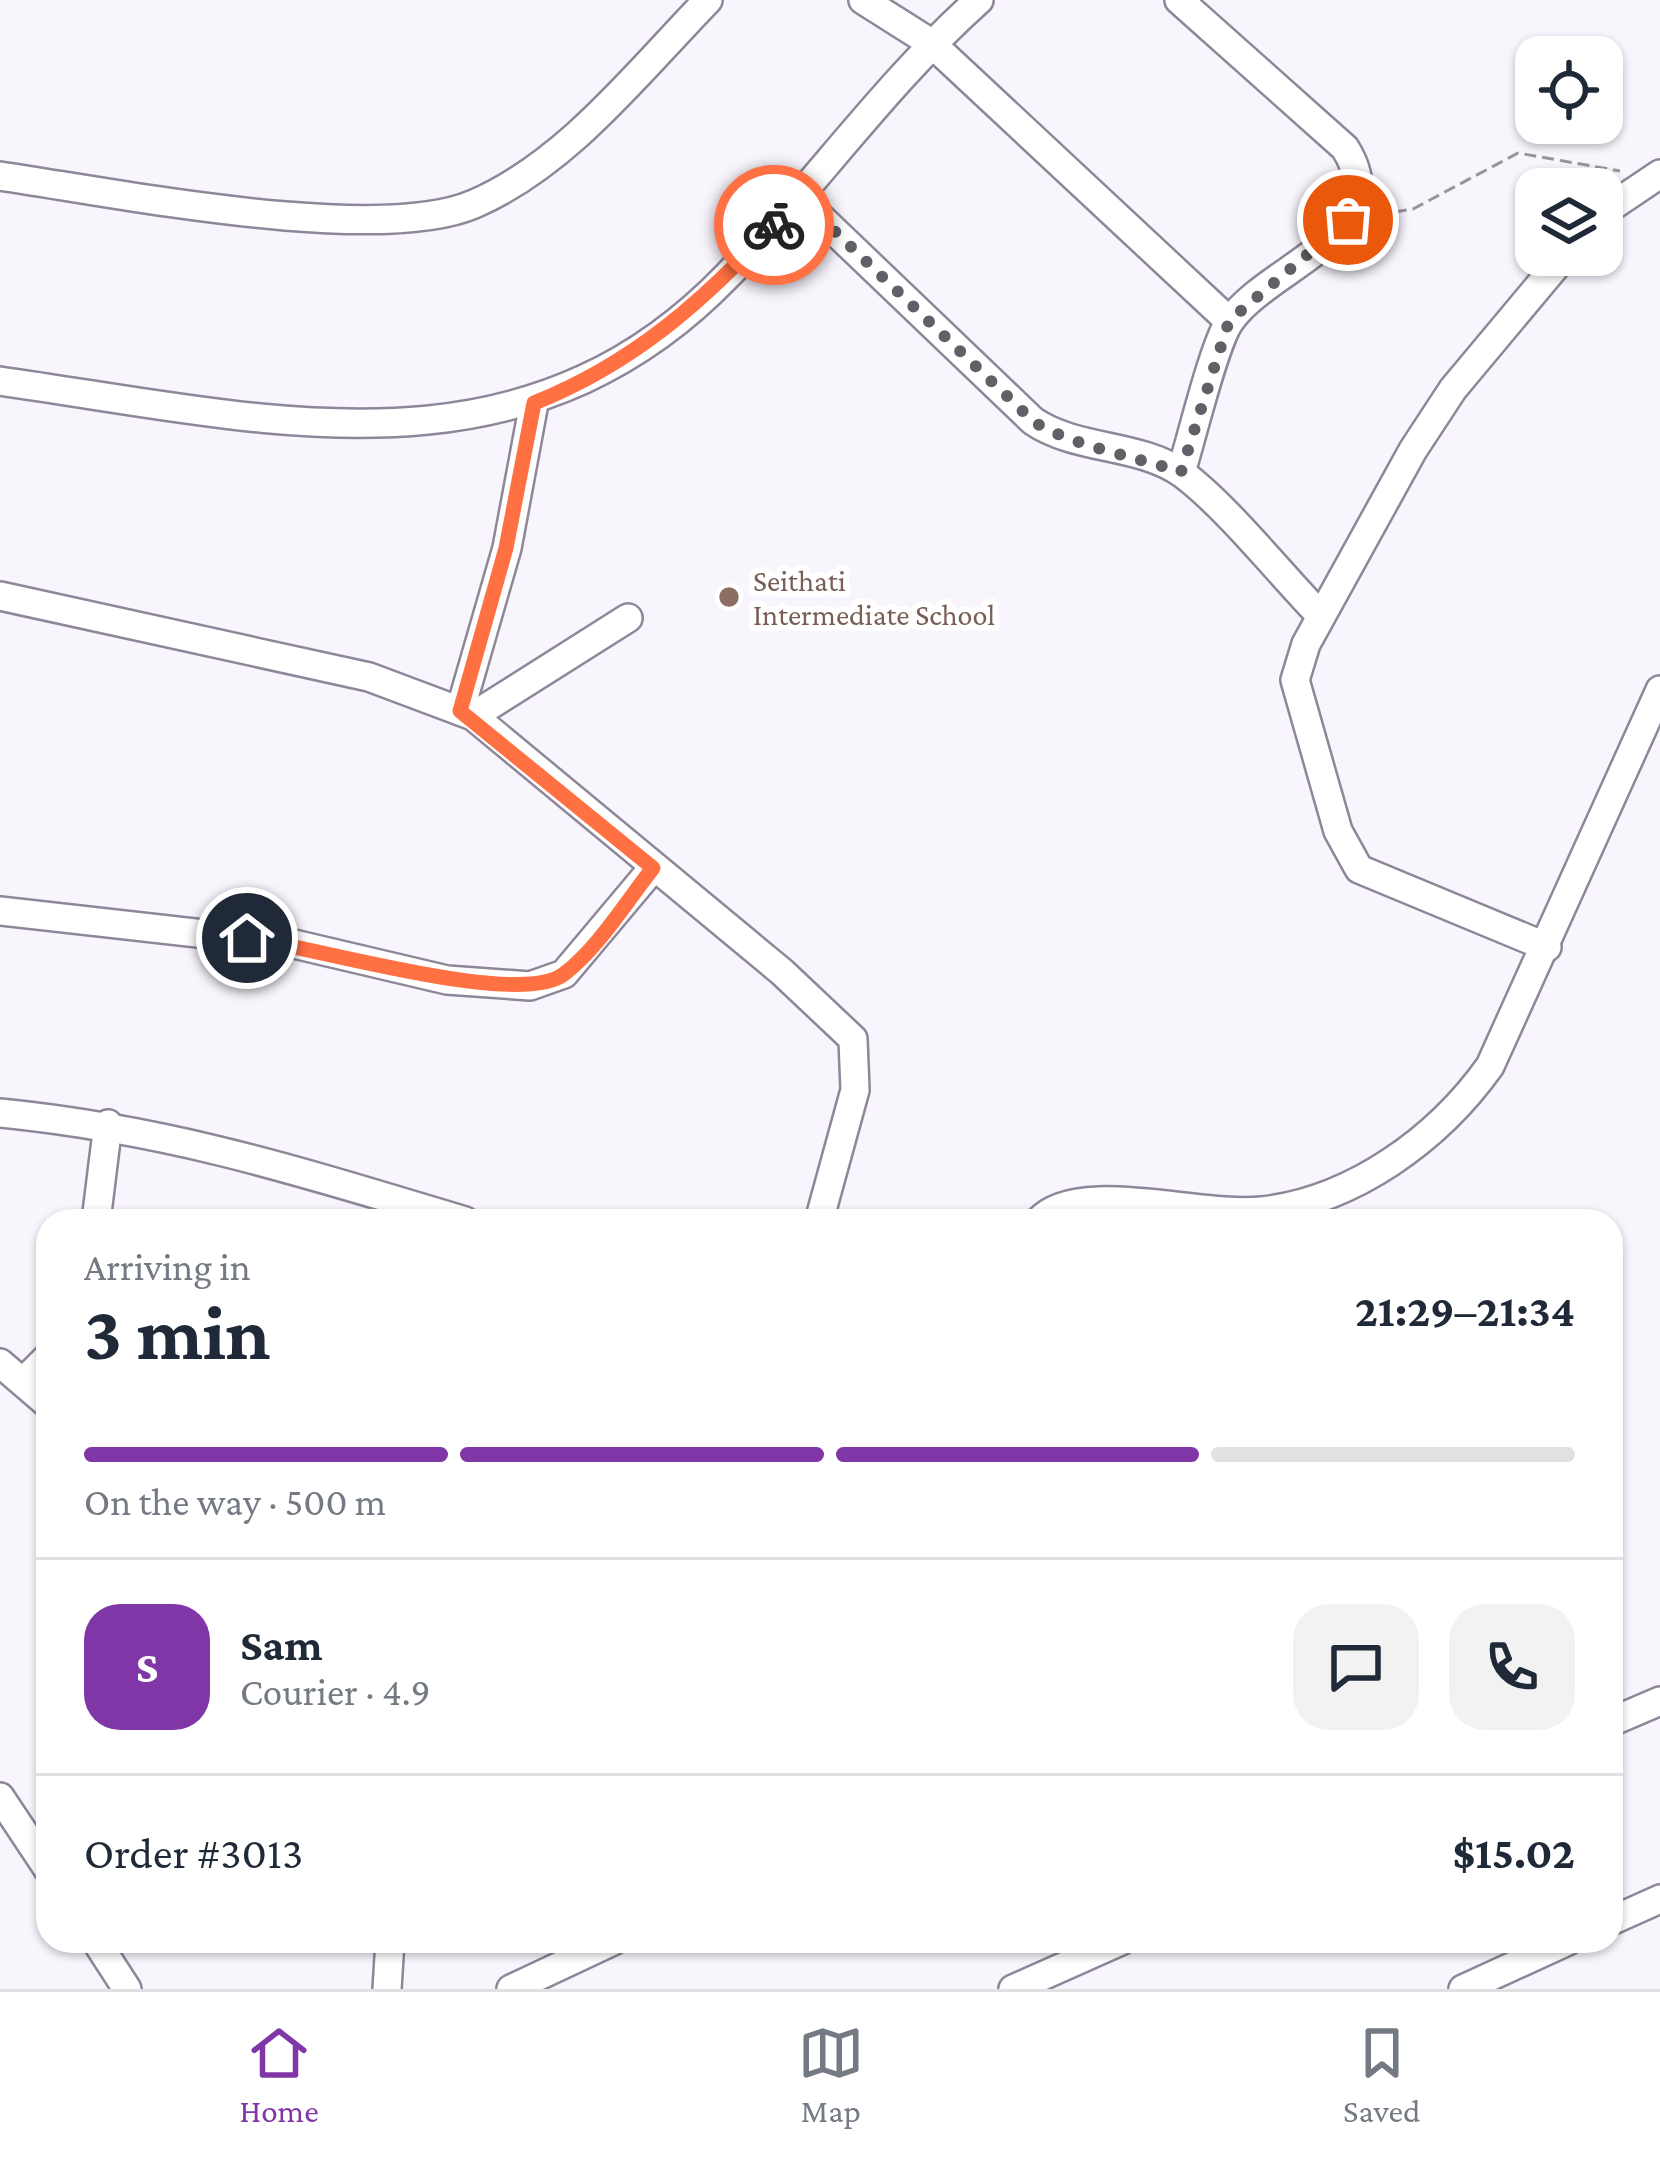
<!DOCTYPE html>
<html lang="en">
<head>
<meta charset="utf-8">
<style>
  :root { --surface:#fff; --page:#f2f2f3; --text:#1f2937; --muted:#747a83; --line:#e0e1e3; --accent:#8136a8 }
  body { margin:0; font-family:"Crimson Pro",serif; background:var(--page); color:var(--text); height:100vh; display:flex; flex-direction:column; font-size:45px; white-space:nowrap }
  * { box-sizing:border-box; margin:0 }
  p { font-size:39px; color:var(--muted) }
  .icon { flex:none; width:66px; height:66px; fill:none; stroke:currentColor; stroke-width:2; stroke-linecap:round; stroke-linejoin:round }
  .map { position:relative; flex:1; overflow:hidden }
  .panel { position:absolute; left:36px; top:1209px; width:1587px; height:744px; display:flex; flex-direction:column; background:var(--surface); border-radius:36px; box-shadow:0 3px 9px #0004 }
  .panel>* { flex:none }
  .buttons { position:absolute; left:1515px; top:36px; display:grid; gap:24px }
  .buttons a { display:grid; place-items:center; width:108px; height:108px; border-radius:24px; background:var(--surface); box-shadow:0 3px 9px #0004; font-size:60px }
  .pin { position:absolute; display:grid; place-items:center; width:102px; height:102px; color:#fff; margin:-51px; border:6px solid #fff; border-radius:50%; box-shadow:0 3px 12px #0007 }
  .courier { position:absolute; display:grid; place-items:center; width:120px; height:120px; margin:-60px; border:9px solid #ff7043; border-radius:50%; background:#fff; color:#222; box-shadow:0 3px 15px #0007 }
  .overview em { font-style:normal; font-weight:700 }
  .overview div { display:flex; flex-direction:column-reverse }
  .overview { display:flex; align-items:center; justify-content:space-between; height:204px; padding:0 48px }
  h1 { font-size:78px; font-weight:700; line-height:90px }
  .bar { display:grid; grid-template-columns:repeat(4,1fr); gap:18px 12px; align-content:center; height:144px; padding:0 48px }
  .bar i { height:15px; border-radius:9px; background:var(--line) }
  .bar .active { background:var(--accent) }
  .bar p { grid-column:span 4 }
  .line { display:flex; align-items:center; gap:30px; padding:0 48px; border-top:3px solid var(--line) }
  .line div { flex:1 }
  .round { display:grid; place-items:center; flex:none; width:126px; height:126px; border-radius:36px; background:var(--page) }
  .dock { display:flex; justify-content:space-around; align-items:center; height:168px; border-top:3px solid var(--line); background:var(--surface); font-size:33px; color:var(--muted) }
  .dock a { display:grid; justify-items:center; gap:6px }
  .dock .active { color:var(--accent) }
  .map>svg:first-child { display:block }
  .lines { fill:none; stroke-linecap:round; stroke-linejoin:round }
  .minor-casing { stroke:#8e8799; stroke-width:32 }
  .path { stroke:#97949c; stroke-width:3; stroke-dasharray:12 6; stroke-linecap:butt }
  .minor { stroke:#fff; stroke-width:27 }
  .done { stroke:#626067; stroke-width:12; stroke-dasharray:0 21.6 }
  .route { stroke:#ff7043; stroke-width:15 }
  .education-dot { fill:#8d6e63; stroke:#fff; stroke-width:4.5 }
  .labels { text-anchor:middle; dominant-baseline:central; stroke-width:12; stroke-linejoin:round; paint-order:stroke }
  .education-label { font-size:30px; fill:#785e54; stroke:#fff; text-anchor:start }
</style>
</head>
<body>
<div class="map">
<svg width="1660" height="1989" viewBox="0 0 1660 1989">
  <rect width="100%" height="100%" fill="#f8f5fd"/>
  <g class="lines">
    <defs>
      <g id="minor">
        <path d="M863,0L931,43L1229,321"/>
        <path d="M1179,0L1345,148C1399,234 1269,265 1230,321C1214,343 1191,441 1181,472"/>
        <path d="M0,176C111,192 377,246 474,204C567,164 638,72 708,0"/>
        <path d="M800,198L1033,421C1077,451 1140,443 1183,474C1228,508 1280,574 1321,616"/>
        <path d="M1602,213L1660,174"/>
        <path d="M0,381C263,418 520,491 728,275C814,186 886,83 979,0"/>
        <path d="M0,596L369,677L473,716L782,972L853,1039L855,1090L819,1221"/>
        <path d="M460,711L507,548L534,403"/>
        <path d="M473,716L628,618"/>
        <path d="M0,911L294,944L447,980L530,986L564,974L653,868"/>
        <path d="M1547,947L1359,869L1338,831L1295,680L1306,644L1413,450L1453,389L1565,255"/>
        <path d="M0,1113C171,1130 302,1172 465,1221"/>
        <path d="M96,1221L108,1124"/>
        <path d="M1039,1221C1078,1178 1201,1218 1262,1211C1353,1201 1438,1139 1490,1066L1660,690"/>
        <path d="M0,1363L48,1404"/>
        <path d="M23,1382L48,1357"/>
        <path d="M1611,1722L1660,1701"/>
        <path d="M0,1797L48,1869"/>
        <path d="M1611,1921L1660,1899"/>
        <path d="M96,1941L127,1989"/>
        <path d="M387,1989L390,1941"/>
        <path d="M511,1989L613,1941"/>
        <path d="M1013,1989L1121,1941"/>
        <path d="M1463,1989L1568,1941"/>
      </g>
    </defs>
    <use href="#minor" class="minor-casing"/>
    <path class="path" d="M1377,215L1413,209L1518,153L1620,171"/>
    <use href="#minor" class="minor"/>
  </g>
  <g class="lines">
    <path class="done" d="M774,225L800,198L1033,421C1068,445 1137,457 1181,472L1229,321L1348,220"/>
    <path class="route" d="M247,938C311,946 519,1009 564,974C599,947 626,902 653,868L460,711L506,548L534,403C632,364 703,302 774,225"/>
  </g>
  <circle class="education-dot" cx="729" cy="597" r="12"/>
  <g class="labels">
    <g class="education-label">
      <text x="753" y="580">Seithati<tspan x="753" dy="34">Intermediate School</tspan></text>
    </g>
  </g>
</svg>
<div class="buttons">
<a><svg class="icon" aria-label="locate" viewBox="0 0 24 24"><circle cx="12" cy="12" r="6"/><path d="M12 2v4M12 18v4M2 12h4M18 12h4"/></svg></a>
<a><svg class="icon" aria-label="layers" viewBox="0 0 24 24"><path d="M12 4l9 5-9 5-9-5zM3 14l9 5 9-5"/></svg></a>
</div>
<div class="pin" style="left:1348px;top:220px;background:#ea580c"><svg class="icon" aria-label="bag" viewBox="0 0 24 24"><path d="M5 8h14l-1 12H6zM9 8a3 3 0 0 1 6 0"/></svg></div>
<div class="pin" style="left:247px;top:938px;background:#1f2937"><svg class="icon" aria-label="home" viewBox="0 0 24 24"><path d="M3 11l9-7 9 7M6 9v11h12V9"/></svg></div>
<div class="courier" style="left:774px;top:225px"><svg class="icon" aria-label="bike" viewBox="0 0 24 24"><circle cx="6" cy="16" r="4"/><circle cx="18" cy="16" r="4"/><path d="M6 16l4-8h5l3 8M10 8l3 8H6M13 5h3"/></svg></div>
<section class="panel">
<div class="overview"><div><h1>3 min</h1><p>Arriving in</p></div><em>21:29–21:34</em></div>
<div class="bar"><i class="active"></i><i class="active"></i><i class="active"></i><i></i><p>On the way · 500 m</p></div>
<div class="line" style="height:216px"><b class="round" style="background:var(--accent);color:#fff">S</b><div><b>Sam</b><p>Courier · 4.9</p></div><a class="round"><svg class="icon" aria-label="chat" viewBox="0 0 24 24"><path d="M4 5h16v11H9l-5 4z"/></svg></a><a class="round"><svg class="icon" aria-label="phone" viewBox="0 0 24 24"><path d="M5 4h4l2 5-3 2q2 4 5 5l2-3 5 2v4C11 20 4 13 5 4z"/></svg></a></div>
<div class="line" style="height:156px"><div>Order #3013</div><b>$15.02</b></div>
</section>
</div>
<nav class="dock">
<a class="active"><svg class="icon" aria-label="home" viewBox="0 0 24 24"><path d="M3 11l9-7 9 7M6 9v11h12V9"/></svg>Home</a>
<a><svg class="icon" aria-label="map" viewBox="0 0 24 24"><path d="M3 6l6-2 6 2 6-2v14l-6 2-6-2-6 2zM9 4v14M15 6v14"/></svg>Map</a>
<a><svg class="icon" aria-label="saved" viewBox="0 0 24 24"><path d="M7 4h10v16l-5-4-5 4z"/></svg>Saved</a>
</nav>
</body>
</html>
